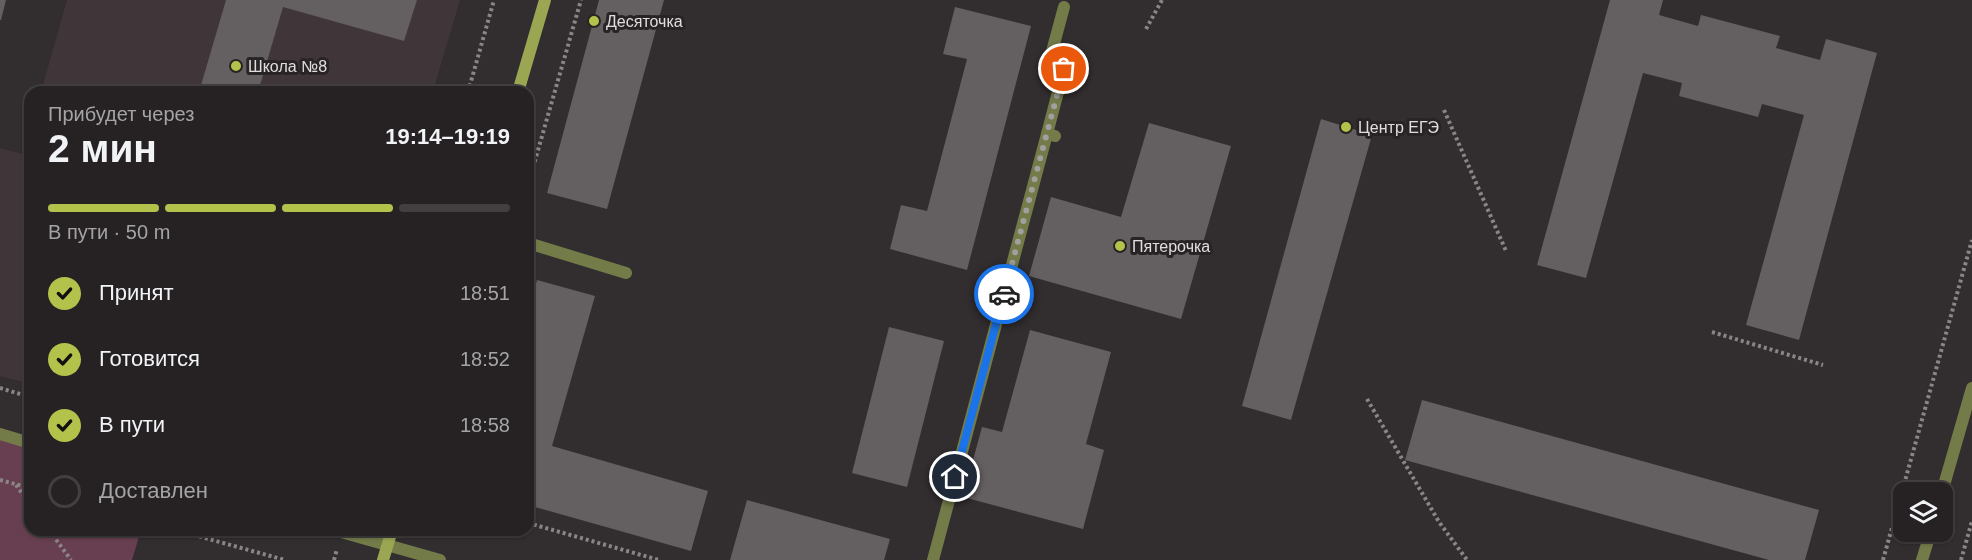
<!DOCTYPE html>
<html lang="ru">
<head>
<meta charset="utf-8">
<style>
  :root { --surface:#262223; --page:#2e2a2b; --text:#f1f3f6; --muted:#a4a4a6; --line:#423f41; --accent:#b3c24b }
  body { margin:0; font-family:Arial,sans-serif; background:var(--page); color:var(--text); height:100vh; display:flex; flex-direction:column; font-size:22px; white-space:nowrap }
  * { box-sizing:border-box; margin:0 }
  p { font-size:20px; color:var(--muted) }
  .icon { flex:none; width:33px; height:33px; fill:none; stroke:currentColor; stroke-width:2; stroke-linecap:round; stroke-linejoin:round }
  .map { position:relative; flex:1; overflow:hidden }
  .drawer { position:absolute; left:24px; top:86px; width:510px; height:450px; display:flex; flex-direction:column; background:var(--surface); border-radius:18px; box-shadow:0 2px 4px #0004,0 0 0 2px var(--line) }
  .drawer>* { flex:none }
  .buttons { position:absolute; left:1893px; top:482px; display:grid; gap:12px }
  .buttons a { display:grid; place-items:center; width:60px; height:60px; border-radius:12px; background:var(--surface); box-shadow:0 2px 4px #0004,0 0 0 2px var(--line); font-size:30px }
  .pin { position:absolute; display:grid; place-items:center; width:51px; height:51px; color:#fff; margin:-26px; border:3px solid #fff; border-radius:50%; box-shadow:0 2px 6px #0007 }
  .courier { position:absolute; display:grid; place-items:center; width:60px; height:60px; margin:-30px; border:4px solid #1a73e8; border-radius:50%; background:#fff; color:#222; box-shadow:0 2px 8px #0007 }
  .summary em { font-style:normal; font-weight:700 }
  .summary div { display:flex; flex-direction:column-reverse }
  .summary { display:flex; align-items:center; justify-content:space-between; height:102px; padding:0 24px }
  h1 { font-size:39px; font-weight:700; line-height:45px }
  .bar { display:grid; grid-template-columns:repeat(4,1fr); gap:9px 6px; align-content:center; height:72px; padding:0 24px }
  .bar i { height:8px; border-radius:4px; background:var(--line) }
  .bar .current { background:var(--accent) }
  .bar p { grid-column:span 4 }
  ol { padding:0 24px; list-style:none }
  li { display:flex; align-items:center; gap:18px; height:66px }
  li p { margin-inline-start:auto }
  li .icon { padding:6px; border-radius:50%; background:var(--accent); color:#111; stroke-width:4 }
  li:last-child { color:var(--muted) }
  li i { width:33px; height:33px; border:3px solid var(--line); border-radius:50% }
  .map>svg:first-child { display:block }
  .built { fill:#403539 }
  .green { fill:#683f50 }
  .building { fill:#645f61 }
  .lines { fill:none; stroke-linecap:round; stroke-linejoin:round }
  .path { stroke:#8a8687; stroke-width:4; stroke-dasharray:3 3; stroke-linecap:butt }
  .service { stroke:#737b48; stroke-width:12 }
  .tertiary { stroke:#737b48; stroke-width:12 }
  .secondary { stroke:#9aa652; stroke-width:12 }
  .done { stroke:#a39fa1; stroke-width:6; stroke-dasharray:0 10.8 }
  .route { stroke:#1a73e8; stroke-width:8 }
  .poi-dot { fill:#b3c24b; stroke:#282325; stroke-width:2 }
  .labels { text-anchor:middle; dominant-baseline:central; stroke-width:6; stroke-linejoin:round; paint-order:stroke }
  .poi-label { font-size:16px; fill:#e0ddde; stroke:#282325; text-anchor:start }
</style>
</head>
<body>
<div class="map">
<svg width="1972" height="560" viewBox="0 0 1972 560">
  <rect width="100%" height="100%" fill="#322d2f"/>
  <g class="built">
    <path d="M67,0H460L433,91L41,92Z"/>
    <path d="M30,129V384L0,376V148L23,154Z"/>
  </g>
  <path class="green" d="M0,434L30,443V530H141L132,560H0Z"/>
  <g class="building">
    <path d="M0,0H6L1,20H0Z"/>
    <path d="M226,0H417L404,41L283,7L258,92H199Z"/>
    <path d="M599,0H664L607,209L547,193Z"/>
    <path d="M1610,0H1663L1659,15L1698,26L1701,15L1780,36L1776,48L1820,60L1826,39L1877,53L1799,340L1746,325L1804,115L1762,104L1758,117L1679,96L1682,83L1643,73L1586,278L1537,265Z"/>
    <path d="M955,7L1031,26L967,270L890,249L901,205L927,211L967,59L943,54Z"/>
    <path d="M1321,119L1372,135L1291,420L1242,406Z"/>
    <path d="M1149,123L1231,146L1181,319L1029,276L1051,197L1121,217Z"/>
    <path d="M537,280L595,296L552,446L708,491L691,551L528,505V311Z"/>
    <path d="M889,327L944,341L907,487L852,473Z"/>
    <path d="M1030,330L1111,352L1086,444L1104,450L1083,529L963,497L982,427L1002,432Z"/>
    <path d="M1422,400L1819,510L1805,560H1769L1405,460Z"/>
    <path d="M747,500L890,539L884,560H730Z"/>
  </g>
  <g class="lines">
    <g class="path">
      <path d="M1146,29L1162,0"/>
      <path d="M468,92L494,0"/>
      <path d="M1444,110L1506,251"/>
      <path d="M528,185L581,0"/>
      <path d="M1712,332L1823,365"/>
      <path d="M0,388L30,397"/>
      <path d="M1367,399L1439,522L1467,560"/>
      <path d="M0,480L30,488"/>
      <path d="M16,485L30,504"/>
      <path d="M528,523L659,560"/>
      <path d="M49,530L71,560"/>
      <path d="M176,530L285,560"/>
      <path d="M334,560L337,549"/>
      <path d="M1883,560L1972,240"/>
      <path d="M1961,560L1972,521"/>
    </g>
    <g class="service">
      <path d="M1047,134L1064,69L1051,55L1064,7"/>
      <path d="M528,243L626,273"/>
      <path d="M933,560L1047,134L1055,136"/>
    </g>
    <g class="tertiary">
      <path d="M0,434L30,443"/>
      <path d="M1942,492L1972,388"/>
      <path d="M334,530L440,560"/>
      <path d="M1922,560L1931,531"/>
    </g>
    <g class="secondary">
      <path d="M518,92L545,0"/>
      <path d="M383,560L392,530"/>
    </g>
  </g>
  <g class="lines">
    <path class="done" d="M1004,294L1064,69"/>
    <path class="route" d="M955,477L1004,294"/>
  </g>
  <g class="poi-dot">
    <circle cx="594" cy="21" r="6"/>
    <circle cx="236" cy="66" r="6"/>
    <circle cx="1346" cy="127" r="6"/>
    <circle cx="1120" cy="246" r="6"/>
  </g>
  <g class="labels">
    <g class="poi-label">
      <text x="606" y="21">Десяточка</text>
      <text x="248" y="66">Школа №8</text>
      <text x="1358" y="127">Центр ЕГЭ</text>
      <text x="1132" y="246">Пятерочка</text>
    </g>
  </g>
</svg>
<div class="buttons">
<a><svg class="icon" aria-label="layers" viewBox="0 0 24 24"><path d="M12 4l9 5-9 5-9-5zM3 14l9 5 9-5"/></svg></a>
</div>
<div class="pin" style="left:1064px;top:69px;background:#ea580c"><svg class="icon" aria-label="bag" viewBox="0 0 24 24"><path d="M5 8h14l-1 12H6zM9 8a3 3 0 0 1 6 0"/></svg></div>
<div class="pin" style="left:955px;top:477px;background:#1f2937"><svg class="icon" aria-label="home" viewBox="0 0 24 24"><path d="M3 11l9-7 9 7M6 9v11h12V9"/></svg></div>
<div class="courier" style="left:1004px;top:294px"><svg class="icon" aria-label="car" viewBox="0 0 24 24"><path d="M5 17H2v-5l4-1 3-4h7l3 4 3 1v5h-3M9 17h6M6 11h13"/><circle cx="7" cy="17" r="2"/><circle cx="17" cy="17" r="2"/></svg></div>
<section class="drawer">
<div class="summary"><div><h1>2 мин</h1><p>Прибудет через</p></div><em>19:14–19:19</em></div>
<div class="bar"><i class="current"></i><i class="current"></i><i class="current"></i><i></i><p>В пути · 50 m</p></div>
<ol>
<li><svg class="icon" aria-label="check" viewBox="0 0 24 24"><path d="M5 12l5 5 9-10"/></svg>Принят<p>18:51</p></li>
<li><svg class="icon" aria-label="check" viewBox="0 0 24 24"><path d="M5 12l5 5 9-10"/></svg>Готовится<p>18:52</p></li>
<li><svg class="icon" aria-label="check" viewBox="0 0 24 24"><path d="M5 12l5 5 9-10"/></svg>В пути<p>18:58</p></li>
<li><i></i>Доставлен</li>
</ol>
</section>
</div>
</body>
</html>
